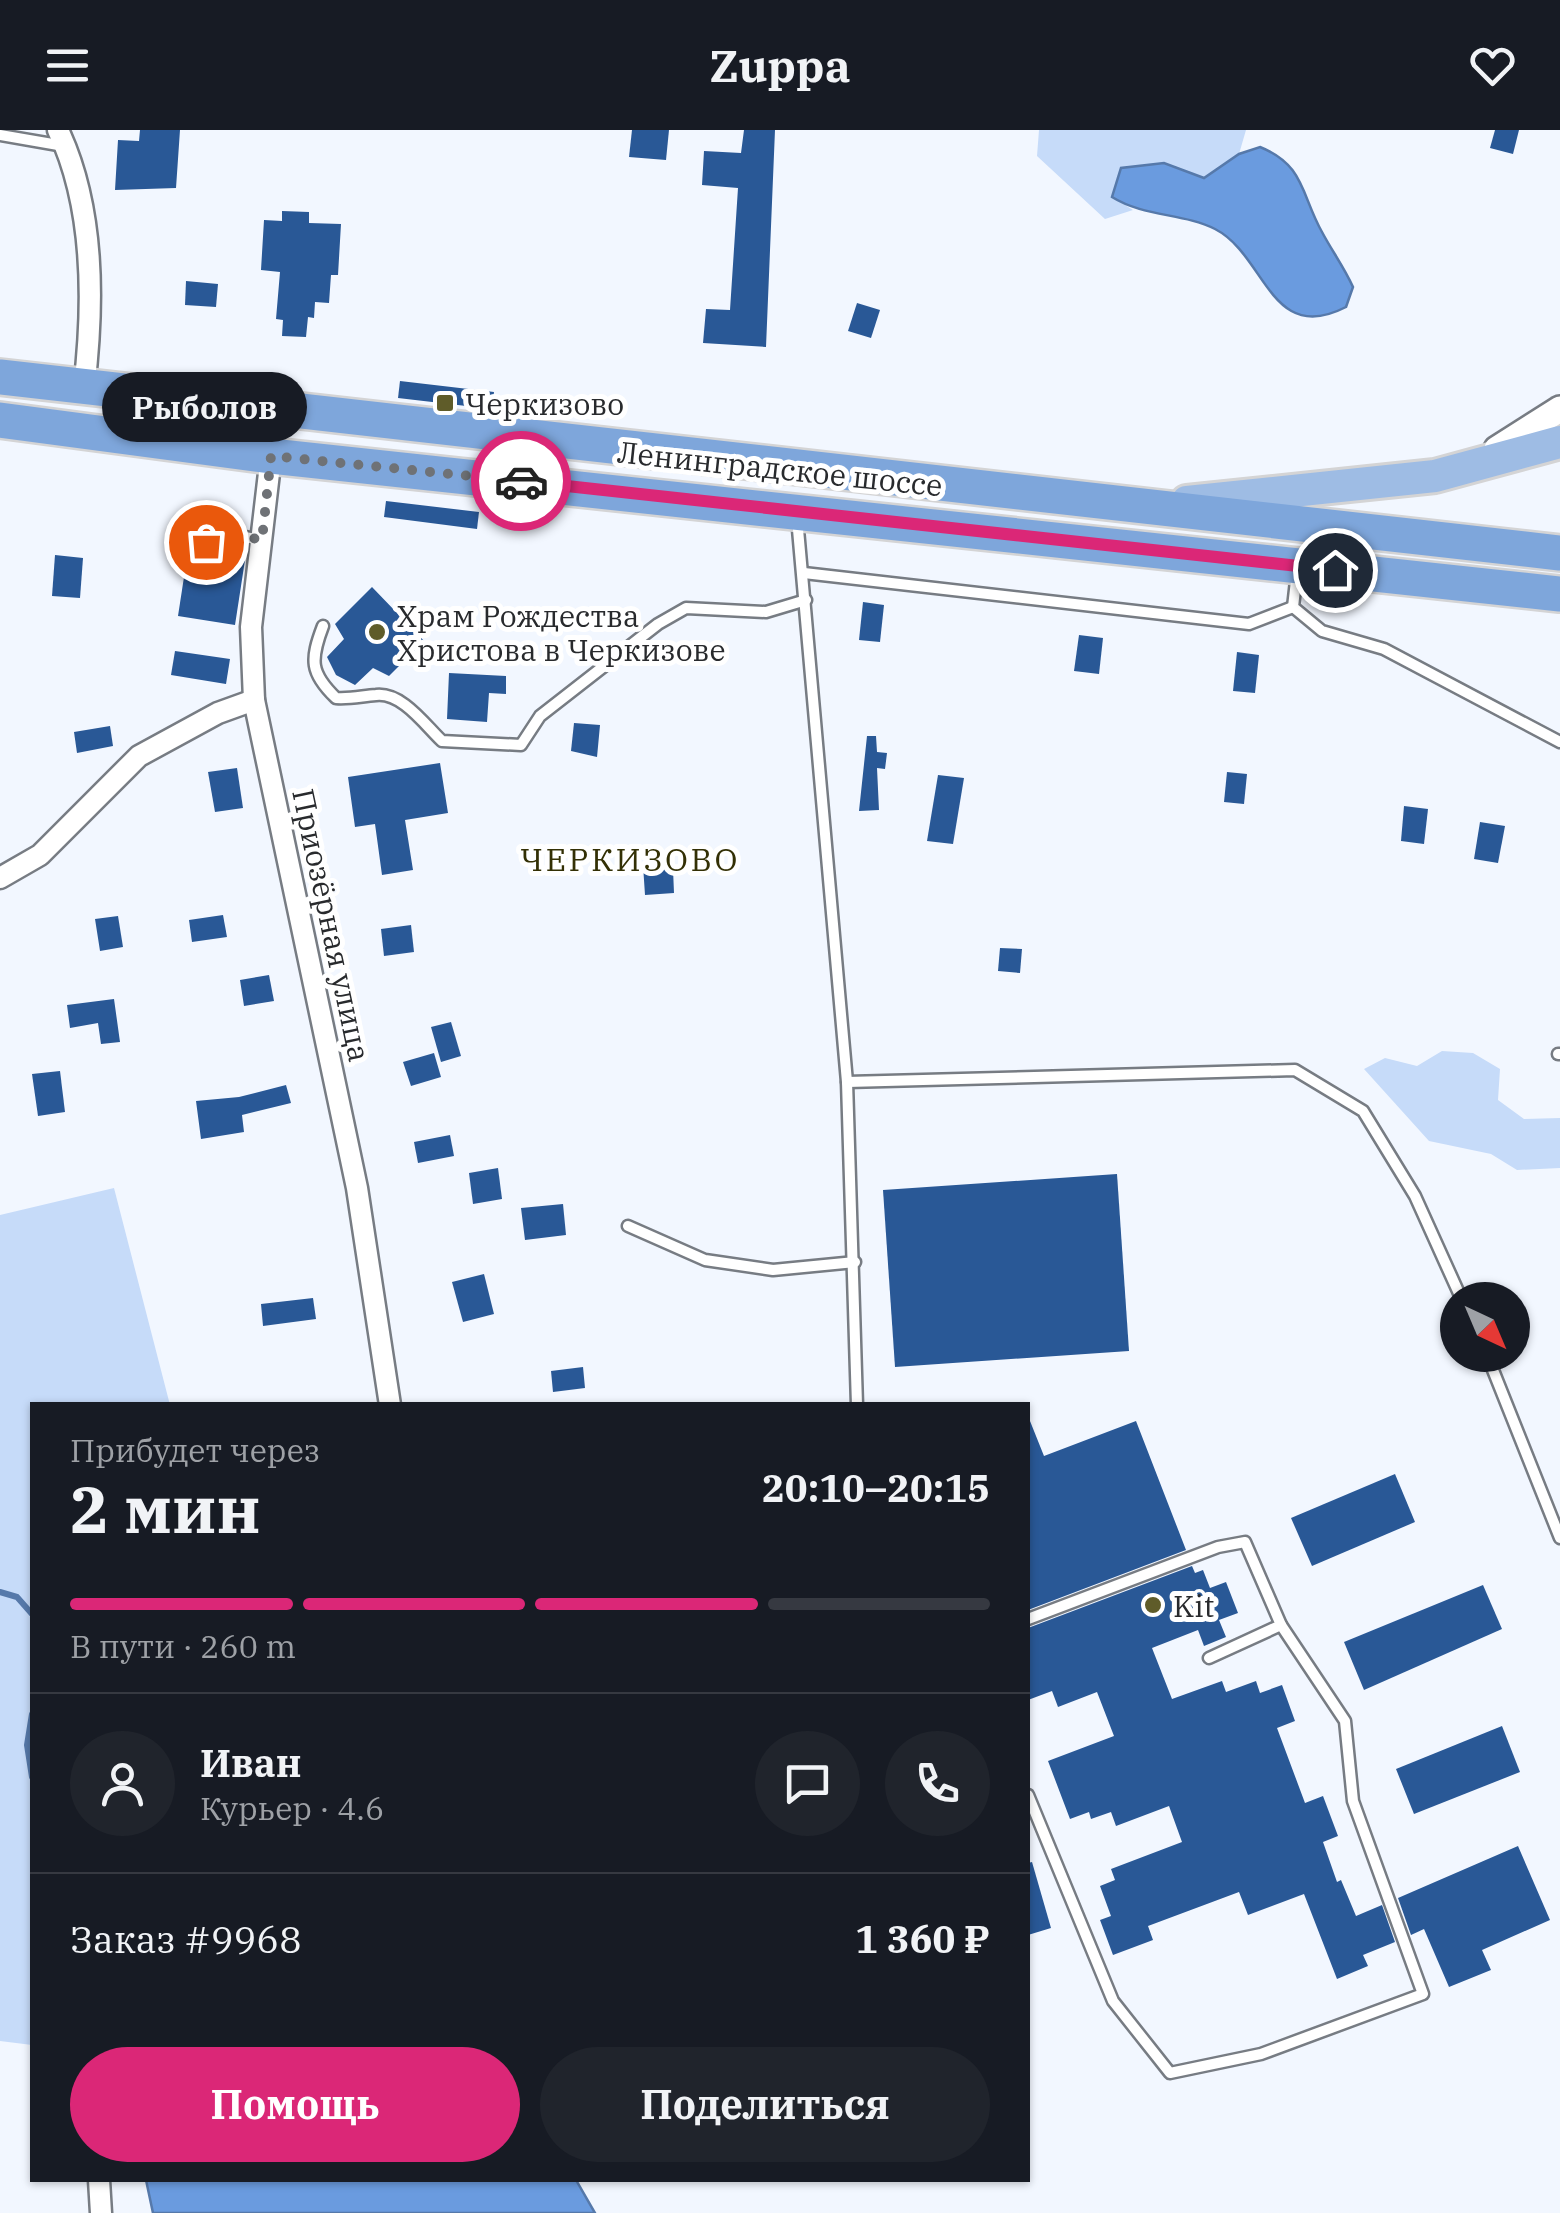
<!DOCTYPE html>
<html lang="ru">
<head>
<meta charset="utf-8">
<style>
  :root { --surface:#171b24; --page:#20242c; --text:#f1f3f6; --muted:#9ea1a6; --line:#363941; --accent:#db2777 }
  body { margin:0; font-family:"IBM Plex Serif",serif; background:var(--page); color:var(--text); height:100vh; display:flex; flex-direction:column; font-size:38px; white-space:nowrap }
  * { box-sizing:border-box; margin:0 }
  p { font-size:32px; color:var(--muted) }
  .icon { flex:none; width:55px; height:55px; fill:none; stroke:currentColor; stroke-width:2; stroke-linecap:round; stroke-linejoin:round }
  .map { position:relative; flex:1; overflow:hidden }
  .sheet { position:absolute; left:30px; top:1272px; width:1000px; height:780px; display:flex; flex-direction:column; background:var(--surface); border-radius:0px; box-shadow:0 2px 8px #0004 }
  .sheet>* { flex:none }
  .needle { width:65px; rotate:136deg }
  .tools { position:absolute; left:1440px; top:1152px; display:grid; gap:20px }
  .tools a { display:grid; place-items:center; width:90px; height:90px; border-radius:50%; background:var(--surface); box-shadow:0 2px 8px #0004; font-size:50px }
  .pin { position:absolute; display:grid; place-items:center; width:85px; height:85px; color:#fff; margin:-42px; border:5px solid #fff; border-radius:50%; box-shadow:0 2px 10px #0007 }
  .courier { position:absolute; display:grid; place-items:center; width:100px; height:100px; margin:-50px; border:8px solid #db2777; border-radius:50%; background:#fff; color:#222; box-shadow:0 2px 12px #0007 }
  .bubble { position:absolute; height:70px; border-radius:35px; background:var(--surface); box-shadow:0 2px 8px #0004; font-size:32px; font-weight:700; line-height:70px; text-align:center }
  .overview em { font-style:normal; font-weight:700 }
  .overview div { display:flex; flex-direction:column-reverse }
  .overview { display:flex; align-items:center; justify-content:space-between; height:170px; padding:0 40px }
  h1 { font-size:65px; font-weight:700; line-height:75px }
  .bar { display:grid; grid-template-columns:repeat(4,1fr); gap:15px 10px; align-content:center; height:120px; padding:0 40px }
  .bar i { height:12px; border-radius:8px; background:var(--line) }
  .bar .on { background:var(--accent) }
  .bar p { grid-column:span 4 }
  .line { display:flex; align-items:center; gap:25px; padding:0 40px; border-top:2px solid var(--line) }
  .line div { flex:1 }
  .round { display:grid; place-items:center; flex:none; width:105px; height:105px; border-radius:52px; background:var(--page) }
  .primary-button { display:flex; gap:20px; margin-top:auto; padding:20px 40px }
  .primary-button a { flex:1; height:115px; border-radius:60px; background:var(--accent); color:#fff; font-size:40px; font-weight:700; line-height:115px; text-align:center }
  .primary-button a+a { background:var(--page); color:var(--text) }
  header { display:flex; justify-content:space-between; align-items:center; height:130px; padding:0 40px; background:var(--surface); font-size:45px; font-weight:700 }
  .map>svg:first-child { display:block }
  .green { fill:#c6dbf9 }
  .water { fill:#6a9bdf; stroke:#5679aa; stroke-width:2.5 }
  .lines { fill:none; stroke-linecap:round; stroke-linejoin:round }
  .stream { stroke:#5679aa; stroke-width:6 }
  .building { fill:#295896 }
  .service-casing { stroke:#777c83; stroke-width:15 }
  .minor-casing { stroke:#777c83; stroke-width:25 }
  .tertiary-casing { stroke:#777c83; stroke-width:30 }
  .primary-casing { stroke:#d4d4d5; stroke-width:38 }
  .trunk-casing { stroke:#d4d4d5; stroke-width:40 }
  .service { stroke:#fff; stroke-width:10 }
  .minor { stroke:#fff; stroke-width:20 }
  .tertiary { stroke:#fff; stroke-width:25 }
  .primary { stroke:#9ebce4; stroke-width:32 }
  .trunk { stroke:#7ea6db; stroke-width:35 }
  .done { stroke:#6f7276; stroke-width:10; stroke-dasharray:0 18 }
  .route { stroke:#db2777; stroke-width:12 }
  .poi-dot { fill:#5f5c29; stroke:#fff; stroke-width:4 }
  .labels { text-anchor:middle; dominant-baseline:central; stroke-width:10; stroke-linejoin:round; paint-order:stroke }
  .poi-label { font-size:30px; fill:#282a2d; stroke:#fff; text-anchor:start }
  .street-label { font-size:30px; fill:#282a2d; stroke:#fff }
  .neighbourhood-label { font-size:32px; letter-spacing:2.5px; fill:#333005; stroke:#fff }
</style>
</head>
<body>
<header><svg class="icon" aria-label="menu" viewBox="0 0 24 24"><path d="M4 6h16M4 12h16M4 18h16"/></svg>Zuppa<svg class="icon" aria-label="heart" viewBox="0 0 24 24"><path d="M12 20l-8-8c-3-5 5-10 8-4 3-6 11-1 8 4z"/></svg></header>
<div class="map">
<svg width="1560" height="2083" viewBox="0 0 1560 2083">
  <rect width="100%" height="100%" fill="#f2f7ff"/>
  <g class="green">
    <path d="M1039,0H1246L1239,24L1204,48L1164,33L1121,38L1112,67L1133,80L1105,89L1037,26Z"/>
    <path d="M1442,921L1473,923L1500,939L1498,970L1524,989L1560,988V1038L1517,1040L1491,1024L1429,1011L1364,939L1385,928L1417,936Z"/>
    <path d="M114,1058L170,1275H32V1915L0,1911V1085Z"/>
  </g>
  <g class="water">
    <path d="M1260,17C1305,35 1301,65 1322,102C1332,121 1344,137 1353,157L1346,177C1270,216 1266,125 1215,99C1183,83 1144,87 1112,67L1121,38L1164,33L1204,48L1239,24Z"/>
    <path d="M146,2050H576L595,2083H153Z"/>
  </g>
  <g class="lines">
    <g class="stream">
      <path d="M0,1462L17,1467L32,1484"/>
      <path d="M32,1584L27,1615L32,1647"/>
    </g>
  </g>
  <g class="building">
    <path d="M140,0H180L176,58L115,60L118,10L139,11Z"/>
    <path d="M632,0H669L666,30L629,27Z"/>
    <path d="M744,0H775L766,217L703,213L706,179L730,180L738,58L702,55L704,21L741,23Z"/>
    <path d="M1495,0H1519L1513,24L1490,18Z"/>
    <path d="M282,81L309,82V93L341,94L338,145H331L329,173L315,172L314,188L308,187L306,207L282,206L283,190L276,189L280,142L261,140L264,90L282,91Z"/>
    <path d="M186,151L218,154L216,177L185,175Z"/>
    <path d="M857,173L880,180L871,208L848,201Z"/>
    <path d="M400,251L494,262L492,279L398,268Z"/>
    <path d="M386,371L479,382L477,399L384,387Z"/>
    <path d="M188,421L245,430L235,495L178,486Z"/>
    <path d="M55,425L83,428L80,468L52,466Z"/>
    <path d="M372,457L424,511L389,546L373,538L355,555L336,545L327,527L344,509L335,494Z"/>
    <path d="M863,472L884,475L880,512L859,510Z"/>
    <path d="M1079,505L1103,508L1099,544L1074,541Z"/>
    <path d="M175,521L230,529L226,554L171,545Z"/>
    <path d="M1237,522L1259,525L1255,563L1233,561Z"/>
    <path d="M449,543L506,546V564L489,563L487,592L447,589Z"/>
    <path d="M574,593L600,595L597,627L571,621Z"/>
    <path d="M110,596L113,616L77,623L74,602Z"/>
    <path d="M867,606H876L877,622L887,623L885,639L877,638L879,680L859,681Z"/>
    <path d="M440,633L448,683L405,690L413,740L382,745L375,694L355,697L348,647Z"/>
    <path d="M237,638L243,678L215,682L208,642Z"/>
    <path d="M1227,642L1247,644L1244,674L1224,672Z"/>
    <path d="M938,645L964,648L953,714L927,711Z"/>
    <path d="M1404,676L1428,679L1424,714L1401,711Z"/>
    <path d="M1480,692L1505,696L1498,733L1474,729Z"/>
    <path d="M660,734L661,739H673L674,763L645,765L643,735Z"/>
    <path d="M223,785L227,807L192,812L189,790Z"/>
    <path d="M118,786L123,817L100,821L95,789Z"/>
    <path d="M411,795L414,822L384,826L381,799Z"/>
    <path d="M1000,818L1022,819L1020,843L998,841Z"/>
    <path d="M269,845L274,871L244,876L240,850Z"/>
    <path d="M114,869L120,912L101,914L98,893L70,898L67,875Z"/>
    <path d="M451,892L461,926L441,932L431,897Z"/>
    <path d="M434,923L441,947L411,956L403,932Z"/>
    <path d="M60,941L65,982L38,986L32,944Z"/>
    <path d="M286,955L291,973L242,985L244,1002L201,1009L196,971L239,967Z"/>
    <path d="M450,1005L454,1026L418,1033L414,1012Z"/>
    <path d="M498,1038L502,1069L473,1074L469,1043Z"/>
    <path d="M1117,1044L1129,1221L895,1237L883,1060Z"/>
    <path d="M563,1074L566,1105L525,1110L521,1078Z"/>
    <path d="M484,1144L494,1184L463,1192L452,1152Z"/>
    <path d="M313,1168L316,1189L263,1196L261,1174Z"/>
    <path d="M583,1237L585,1258L553,1262L551,1241Z"/>
    <path d="M1028,1286L1044,1326L1136,1291L1186,1420L1028,1480Z"/>
    <path d="M1395,1344L1415,1392L1312,1436L1291,1388Z"/>
    <path d="M1192,1436L1195,1443L1203,1440L1210,1458L1226,1452L1238,1483L1219,1490L1226,1507L1204,1516L1198,1500L1152,1518L1172,1569L1222,1551L1226,1562L1256,1551L1260,1563L1282,1555L1295,1591L1277,1598L1305,1673L1323,1666L1338,1706L1323,1712L1337,1752L1341,1750L1356,1786L1382,1775L1395,1812L1363,1825L1368,1836L1337,1849L1304,1764L1248,1785L1239,1762L1148,1796L1153,1810L1113,1825L1100,1790L1111,1786L1100,1756L1115,1750L1111,1739L1182,1712L1169,1676L1116,1696L1111,1682L1091,1689L1089,1682L1070,1689L1048,1631L1114,1606L1097,1562L1058,1577L1052,1561L1028,1570V1498Z"/>
    <path d="M1483,1455L1502,1499L1364,1560L1344,1512Z"/>
    <path d="M1502,1596L1520,1642L1414,1684L1396,1639Z"/>
    <path d="M1518,1716L1550,1790L1482,1820L1491,1840L1449,1857L1424,1799L1411,1805L1398,1768Z"/>
    <path d="M1032,1732L1051,1798L1028,1805V1733Z"/>
  </g>
  <g class="lines">
    <defs>
      <g id="service">
        <path d="M0,5L64,16"/>
        <path d="M797,388L847,952L857,1275"/>
        <path d="M207,412L215,401L260,410"/>
        <path d="M1297,442L1293,477L1322,501L1384,519L1560,612"/>
        <path d="M804,443L1249,494L1293,477"/>
        <path d="M323,496C310,530 310,543 336,568C351,569 362,566 376,565C402,562 425,595 442,611L521,615L540,586L658,494L686,478L766,482L806,470"/>
        <path d="M1558,924H1560"/>
        <path d="M847,952L1295,940L1363,981L1415,1066L1462,1170"/>
        <path d="M628,1096L705,1130L773,1140L855,1132"/>
        <path d="M1487,1225L1560,1408"/>
        <path d="M1028,1489L1218,1417L1245,1412L1281,1495L1209,1528"/>
        <path d="M1028,1665L1113,1871L1170,1943L1261,1924L1423,1864L1353,1671L1345,1591L1281,1495"/>
      </g>
      <g id="minor">
        <path d="M58,0C95,78 94,174 84,258"/>
        <path d="M271,326L251,497L254,570L357,1058L390,1275"/>
        <path d="M0,748L40,725L139,626L218,583L254,570"/>
        <path d="M99,2050L101,2083"/>
      </g>
      <path id="tertiary" d="M1497,319L1560,279"/>
      <path id="primary" d="M1187,372L1435,346L1560,312"/>
      <g id="trunk">
        <path d="M0,247L1560,423"/>
        <path d="M0,290L271,326L1560,464"/>
      </g>
    </defs>
    <use href="#service" class="service-casing"/>
    <use href="#minor" class="minor-casing"/>
    <use href="#tertiary" class="tertiary-casing"/>
    <use href="#primary" class="primary-casing"/>
    <use href="#trunk" class="trunk-casing"/>
    <use href="#service" class="service"/>
    <use href="#minor" class="minor"/>
    <use href="#tertiary" class="tertiary"/>
    <use href="#primary" class="primary"/>
    <use href="#trunk" class="trunk"/>
  </g>
  <g class="lines">
    <path class="done" d="M206,412L216,401L262,410L271,326L521,351"/>
    <path class="route" d="M521,351L1335,440"/>
  </g>
  <g class="poi-dot">
    <rect x="435" y="263" width="20" height="20" rx="5"/>
    <circle cx="377" cy="502" r="10"/>
    <circle cx="1153" cy="1475" r="10"/>
  </g>
  <g class="labels">
    <g class="poi-label">
      <text x="465" y="273">Черкизово</text>
      <text x="397" y="485">Храм Рождества<tspan x="397" dy="34">Христова в Черкизове</tspan></text>
      <text x="1173" y="1475">Kit</text>
    </g>
    <g class="street-label">
      <text transform="translate(780 338) rotate(6)">Ленинградское шоссе</text>
      <text transform="translate(332 795) rotate(78)">Приозёрная улица</text>
    </g>
    <g class="neighbourhood-label">
      <text x="630" y="729">ЧЕРКИЗОВО</text>
    </g>
  </g>
</svg>
<div class="tools">
<a><svg class="needle" viewBox="-14 -14 28 28"><path d="M0-13l5 13h-10z" fill="#e53935"/><path d="M0 13l5-13h-10z" fill="#9ea1a6"/></svg></a>
</div>
<div class="pin" style="left:206px;top:412px;background:#ea580c"><svg class="icon" aria-label="bag" viewBox="0 0 24 24"><path d="M5 8h14l-1 12H6zM9 8a3 3 0 0 1 6 0"/></svg></div>
<div class="pin" style="left:1335px;top:440px;background:#1f2937"><svg class="icon" aria-label="home" viewBox="0 0 24 24"><path d="M3 11l9-7 9 7M6 9v11h12V9"/></svg></div>
<div class="courier" style="left:521px;top:351px"><svg class="icon" aria-label="car" viewBox="0 0 24 24"><path d="M5 17H2v-5l4-1 3-4h7l3 4 3 1v5h-3M9 17h6M6 11h13"/><circle cx="7" cy="17" r="2"/><circle cx="17" cy="17" r="2"/></svg></div>
<div class="bubble" style="left:102px;top:242px;width:205px">Рыболов</div>
<section class="sheet">
<div class="overview"><div><h1>2 мин</h1><p>Прибудет через</p></div><em>20:10–20:15</em></div>
<div class="bar"><i class="on"></i><i class="on"></i><i class="on"></i><i></i><p>В пути · 260 m</p></div>
<div class="line" style="height:180px"><a class="round"><svg class="icon" aria-label="person" viewBox="0 0 24 24"><circle cx="12" cy="8" r="4"/><path d="M4 21q1-7 8-7t8 7"/></svg></a><div><b>Иван</b><p>Курьер · 4.6</p></div><a class="round"><svg class="icon" aria-label="chat" viewBox="0 0 24 24"><path d="M4 5h16v11H9l-5 4z"/></svg></a><a class="round"><svg class="icon" aria-label="phone" viewBox="0 0 24 24"><path d="M5 4h4l2 5-3 2q2 4 5 5l2-3 5 2v4C11 20 4 13 5 4z"/></svg></a></div>
<div class="line" style="height:130px"><div>Заказ #9968</div><b>1 360 ₽</b></div>
<div class="primary-button"><a>Помощь</a><a>Поделиться</a></div>
</section>
</div>
</body>
</html>
